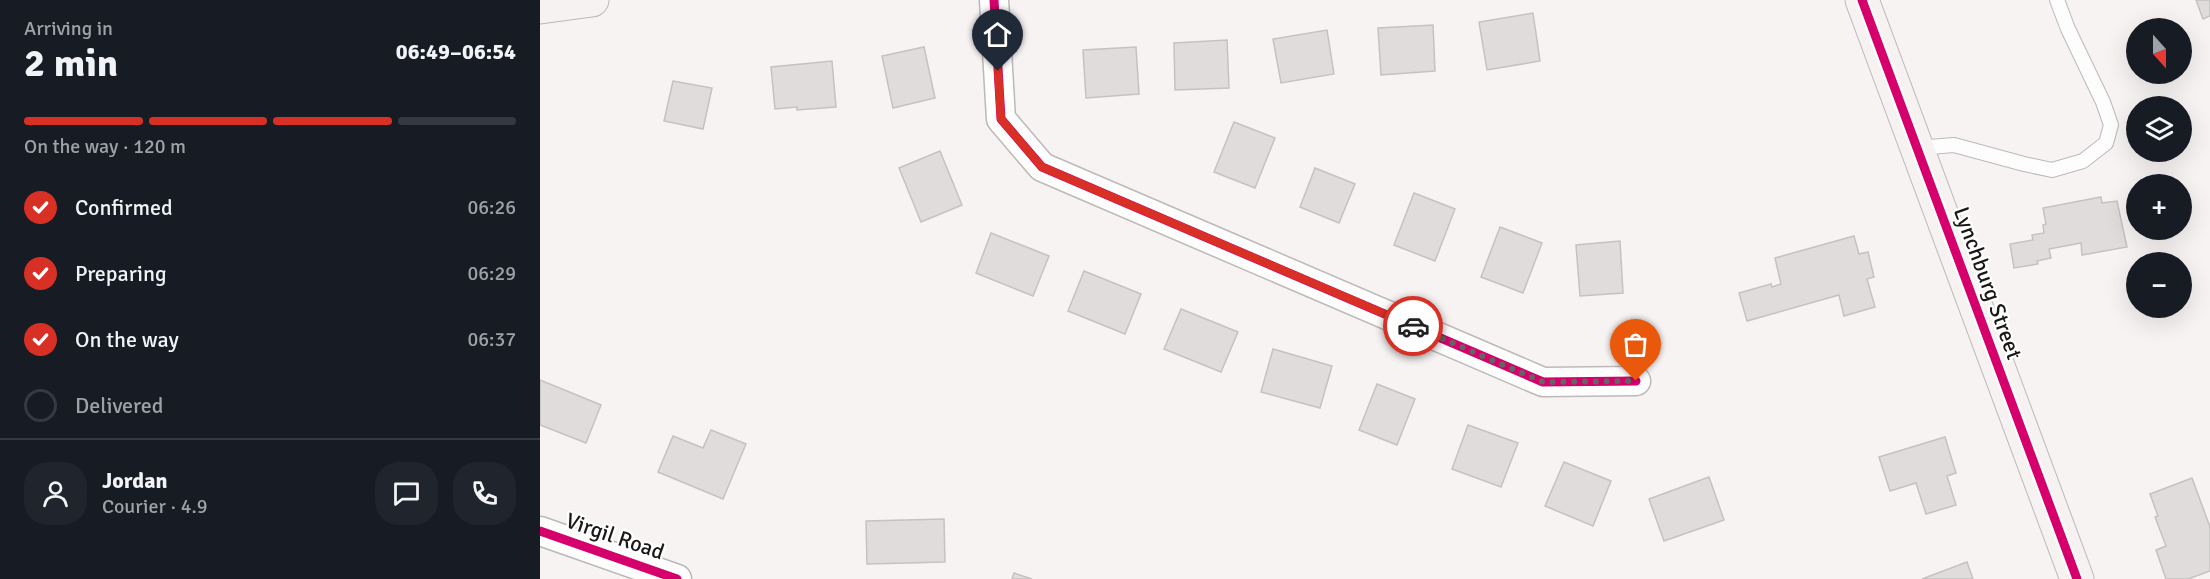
<!DOCTYPE html>
<html lang="en">
<head>
<meta charset="utf-8">
<style>
  :root { --surface:#171b24; --page:#20242c; --text:#f1f3f6; --muted:#9ea1a6; --line:#363941; --accent:#d93025 }
  body { margin:0; font-family:Signika,sans-serif; background:var(--page); color:var(--text); height:100vh; display:flex; flex-direction:column; font-size:22px; white-space:nowrap }
  * { box-sizing:border-box; margin:0 }
  p { font-size:20px; color:var(--muted) }
  .icon { flex:none; width:33px; height:33px; fill:none; stroke:currentColor; stroke-width:2; stroke-linecap:round; stroke-linejoin:round }
  .map { position:relative; flex:1; overflow:hidden }
  .side { display:flex; flex-direction:column; background:var(--surface); width:540px }
  .side>* { flex:none }
  .needle { width:39px; rotate:159deg }
  .buttons { position:absolute; left:1586px; top:18px; display:grid; gap:12px }
  .buttons a { display:grid; place-items:center; width:66px; height:66px; border-radius:50%; background:var(--surface); box-shadow:0 6px 24px #0002; font-size:30px }
  .pin { position:absolute; display:grid; place-items:center; width:51px; height:51px; color:#fff; margin:-62px -26px; border-radius:50% 50% 50% 0; rotate:-45deg; box-shadow:0 0 6px #0007 }
  .pin .icon { rotate:45deg }
  .courier { position:absolute; display:grid; place-items:center; width:60px; height:60px; margin:-30px; border:4px solid #d93025; border-radius:50%; background:#fff; color:#222; box-shadow:0 2px 8px #0007 }
  .overview em { font-style:normal; font-weight:700 }
  .overview div { display:flex; flex-direction:column-reverse }
  .overview { display:flex; align-items:center; justify-content:space-between; height:102px; padding:0 24px }
  h1 { font-size:39px; font-weight:700; line-height:45px }
  .bar { display:grid; grid-template-columns:repeat(4,1fr); gap:9px 6px; align-content:center; height:72px; padding:0 24px }
  .bar i { height:8px; border-radius:4px; background:var(--line) }
  .bar .on { background:var(--accent) }
  .bar p { grid-column:span 4 }
  .line { display:flex; align-items:center; gap:15px; padding:0 24px; border-top:2px solid var(--line) }
  .line div { flex:1 }
  .round { display:grid; place-items:center; flex:none; width:63px; height:63px; border-radius:24px; background:var(--page) }
  ol { padding:0 24px; list-style:none }
  li { display:flex; align-items:center; gap:18px; height:66px }
  li p { margin-inline-start:auto }
  li .icon { padding:6px; border-radius:50%; background:var(--accent); color:#fff; stroke-width:4 }
  li:last-child { color:var(--muted) }
  li i { width:33px; height:33px; border:3px solid var(--line); border-radius:50% }
  main { display:flex; flex:1; min-height:0 }
  .map>svg:first-child { display:block }
  .building { fill:#dfdcdb; stroke:#c5c2c1; stroke-width:1.5 }
  .lines { fill:none; stroke-linecap:round; stroke-linejoin:round }
  .lane-casing { stroke:#bcb9b8; stroke-width:16 }
  .street-casing { stroke:#bcb9b8; stroke-width:31 }
  .secondary-casing { stroke:#bcb9b8; stroke-width:35 }
  .lane { stroke:#fefdfd; stroke-width:14 }
  .street { stroke:#fefdfd; stroke-width:28 }
  .secondary { stroke:#f6f2f1; stroke-width:33 }
  .cycleway-casing { stroke:#fff; stroke-width:13 }
  .cycleway { stroke:#d6006c; stroke-width:9 }
  .done { stroke:#676564; stroke-width:6; stroke-dasharray:0 10.8 }
  .route { stroke:#d93025; stroke-width:8 }
  .labels { text-anchor:middle; dominant-baseline:central; stroke-width:4.5; stroke-linejoin:round; paint-order:stroke }
  .street-label { font-size:22px; fill:#1a1817; stroke:#fff }
</style>
</head>
<body>
<main>
<section class="side">
<div class="overview"><div><h1>2 min</h1><p>Arriving in</p></div><em>06:49–06:54</em></div>
<div class="bar"><i class="on"></i><i class="on"></i><i class="on"></i><i></i><p>On the way · 120 m</p></div>
<ol>
<li><svg class="icon" aria-label="check" viewBox="0 0 24 24"><path d="M5 12l5 5 9-10"/></svg>Confirmed<p>06:26</p></li>
<li><svg class="icon" aria-label="check" viewBox="0 0 24 24"><path d="M5 12l5 5 9-10"/></svg>Preparing<p>06:29</p></li>
<li><svg class="icon" aria-label="check" viewBox="0 0 24 24"><path d="M5 12l5 5 9-10"/></svg>On the way<p>06:37</p></li>
<li><i></i>Delivered</li>
</ol>
<div class="line" style="height:108px"><a class="round"><svg class="icon" aria-label="person" viewBox="0 0 24 24"><circle cx="12" cy="8" r="4"/><path d="M4 21q1-7 8-7t8 7"/></svg></a><div><b>Jordan</b><p>Courier · 4.9</p></div><a class="round"><svg class="icon" aria-label="chat" viewBox="0 0 24 24"><path d="M4 5h16v11H9l-5 4z"/></svg></a><a class="round"><svg class="icon" aria-label="phone" viewBox="0 0 24 24"><path d="M5 4h4l2 5-3 2q2 4 5 5l2-3 5 2v4C11 20 4 13 5 4z"/></svg></a></div>
</section>
<div class="map">
<svg width="1670" height="579" viewBox="0 0 1670 579">
  <rect width="100%" height="100%" fill="#f7f3f2"/>
  <g class="building">
    <path d="M1656,0H1670V16L1663,19Z"/>
    <path d="M993,13L1000,61L947,70L939,22Z"/>
    <path d="M893,25L895,71L841,75L838,28Z"/>
    <path d="M787,30L794,74L741,83L733,39Z"/>
    <path d="M687,40L689,88L635,90L634,43Z"/>
    <path d="M384,47L395,98L353,108L342,56Z"/>
    <path d="M596,47L599,94L546,98L543,50Z"/>
    <path d="M292,61L296,107L257,110V107L235,109L231,67Z"/>
    <path d="M133,81L172,88L163,129L124,121Z"/>
    <path d="M694,122L735,138L715,188L674,172Z"/>
    <path d="M400,151L422,205L381,222L359,168Z"/>
    <path d="M775,168L815,184L799,223L760,207Z"/>
    <path d="M874,193L915,209L895,261L854,245Z"/>
    <path d="M1561,197L1562,203L1577,201L1587,247L1542,255L1541,243L1509,249L1511,258L1497,261L1498,264L1474,268L1470,244L1493,240L1492,235L1504,233L1503,225L1506,224L1503,208Z"/>
    <path d="M960,227L1002,243L983,293L941,277Z"/>
    <path d="M451,233L509,256L493,296L436,273Z"/>
    <path d="M1314,236L1319,254L1328,252L1334,277L1327,279L1335,307L1304,316L1299,295L1207,321L1199,293L1231,284L1232,287L1241,284L1235,258Z"/>
    <path d="M1080,241L1083,293L1040,296L1036,245Z"/>
    <path d="M544,271L601,294L585,334L528,311Z"/>
    <path d="M641,309L698,332L681,372L624,349Z"/>
    <path d="M733,349L792,366L780,408L721,392Z"/>
    <path d="M0,380L61,405L46,443L0,425Z"/>
    <path d="M837,384L875,399L857,445L819,430Z"/>
    <path d="M928,425L978,443L961,487L912,469Z"/>
    <path d="M171,430L206,444L183,499L118,472L133,436L163,448Z"/>
    <path d="M1405,437L1416,473L1407,476L1416,505L1386,514L1376,483L1350,491L1339,457Z"/>
    <path d="M1024,462L1071,481L1053,526L1005,506Z"/>
    <path d="M1169,477L1184,520L1124,541L1109,499Z"/>
    <path d="M1652,478L1670,527V571L1648,579H1626L1616,550L1626,546L1615,517L1618,516L1610,494Z"/>
    <path d="M404,519L405,562L327,564L326,521Z"/>
    <path d="M1427,562L1433,579H1382Z"/>
    <path d="M474,573L492,579H472Z"/>
  </g>
  <g class="lines">
    <defs>
      <path id="lane" d="M1377,148L1414,145L1484,164L1512,170L1543,161L1566,143L1571,125L1563,102L1528,29L1517,0"/>
      <g id="street">
        <path d="M454,0L461,119L502,167L1003,382L1096,381"/>
        <path d="M0,531L137,579"/>
      </g>
      <g id="secondary">
        <path d="M1322,0L1537,579"/>
        <path d="M0,7L52,0"/>
      </g>
    </defs>
    <use href="#lane" class="lane-casing"/>
    <use href="#street" class="street-casing"/>
    <use href="#secondary" class="secondary-casing"/>
    <use href="#lane" class="lane"/>
    <use href="#street" class="street"/>
    <use href="#secondary" class="secondary"/>
    <defs>
      <g id="cycleway">
        <path d="M454,0L461,119L502,167L1003,382L1096,381"/>
        <path d="M1322,0L1537,579"/>
        <path d="M0,531L137,579"/>
      </g>
    </defs>
    <use href="#cycleway" class="cycleway-casing"/>
    <use href="#cycleway" class="cycleway"/>
  </g>
  <g class="lines">
    <path class="done" d="M873,326L1003,382L1096,381"/>
    <path class="route" d="M458,71L461,119L502,167L873,326"/>
  </g>
  <g class="labels">
    <g class="street-label">
      <text transform="translate(1448 283) rotate(70)">Lynchburg Street</text>
      <text transform="translate(75 536) rotate(19)">Virgil Road</text>
    </g>
  </g>
</svg>
<div class="buttons">
<a><svg class="needle" viewBox="-14 -14 28 28"><path d="M0-13l5 13h-10z" fill="#e53935"/><path d="M0 13l5-13h-10z" fill="#9ea1a6"/></svg></a>
<a><svg class="icon" aria-label="layers" viewBox="0 0 24 24"><path d="M12 4l9 5-9 5-9-5zM3 14l9 5 9-5"/></svg></a>
<a>+</a>
<a>−</a>
</div>
<div class="pin" style="left:1096px;top:381px;background:#ea580c"><svg class="icon" aria-label="bag" viewBox="0 0 24 24"><path d="M5 8h14l-1 12H6zM9 8a3 3 0 0 1 6 0"/></svg></div>
<div class="pin" style="left:458px;top:71px;background:#1f2937"><svg class="icon" aria-label="home" viewBox="0 0 24 24"><path d="M3 11l9-7 9 7M6 9v11h12V9"/></svg></div>
<div class="courier" style="left:873px;top:326px"><svg class="icon" aria-label="car" viewBox="0 0 24 24"><path d="M5 17H2v-5l4-1 3-4h7l3 4 3 1v5h-3M9 17h6M6 11h13"/><circle cx="7" cy="17" r="2"/><circle cx="17" cy="17" r="2"/></svg></div>
</div>
</main>
</body>
</html>
